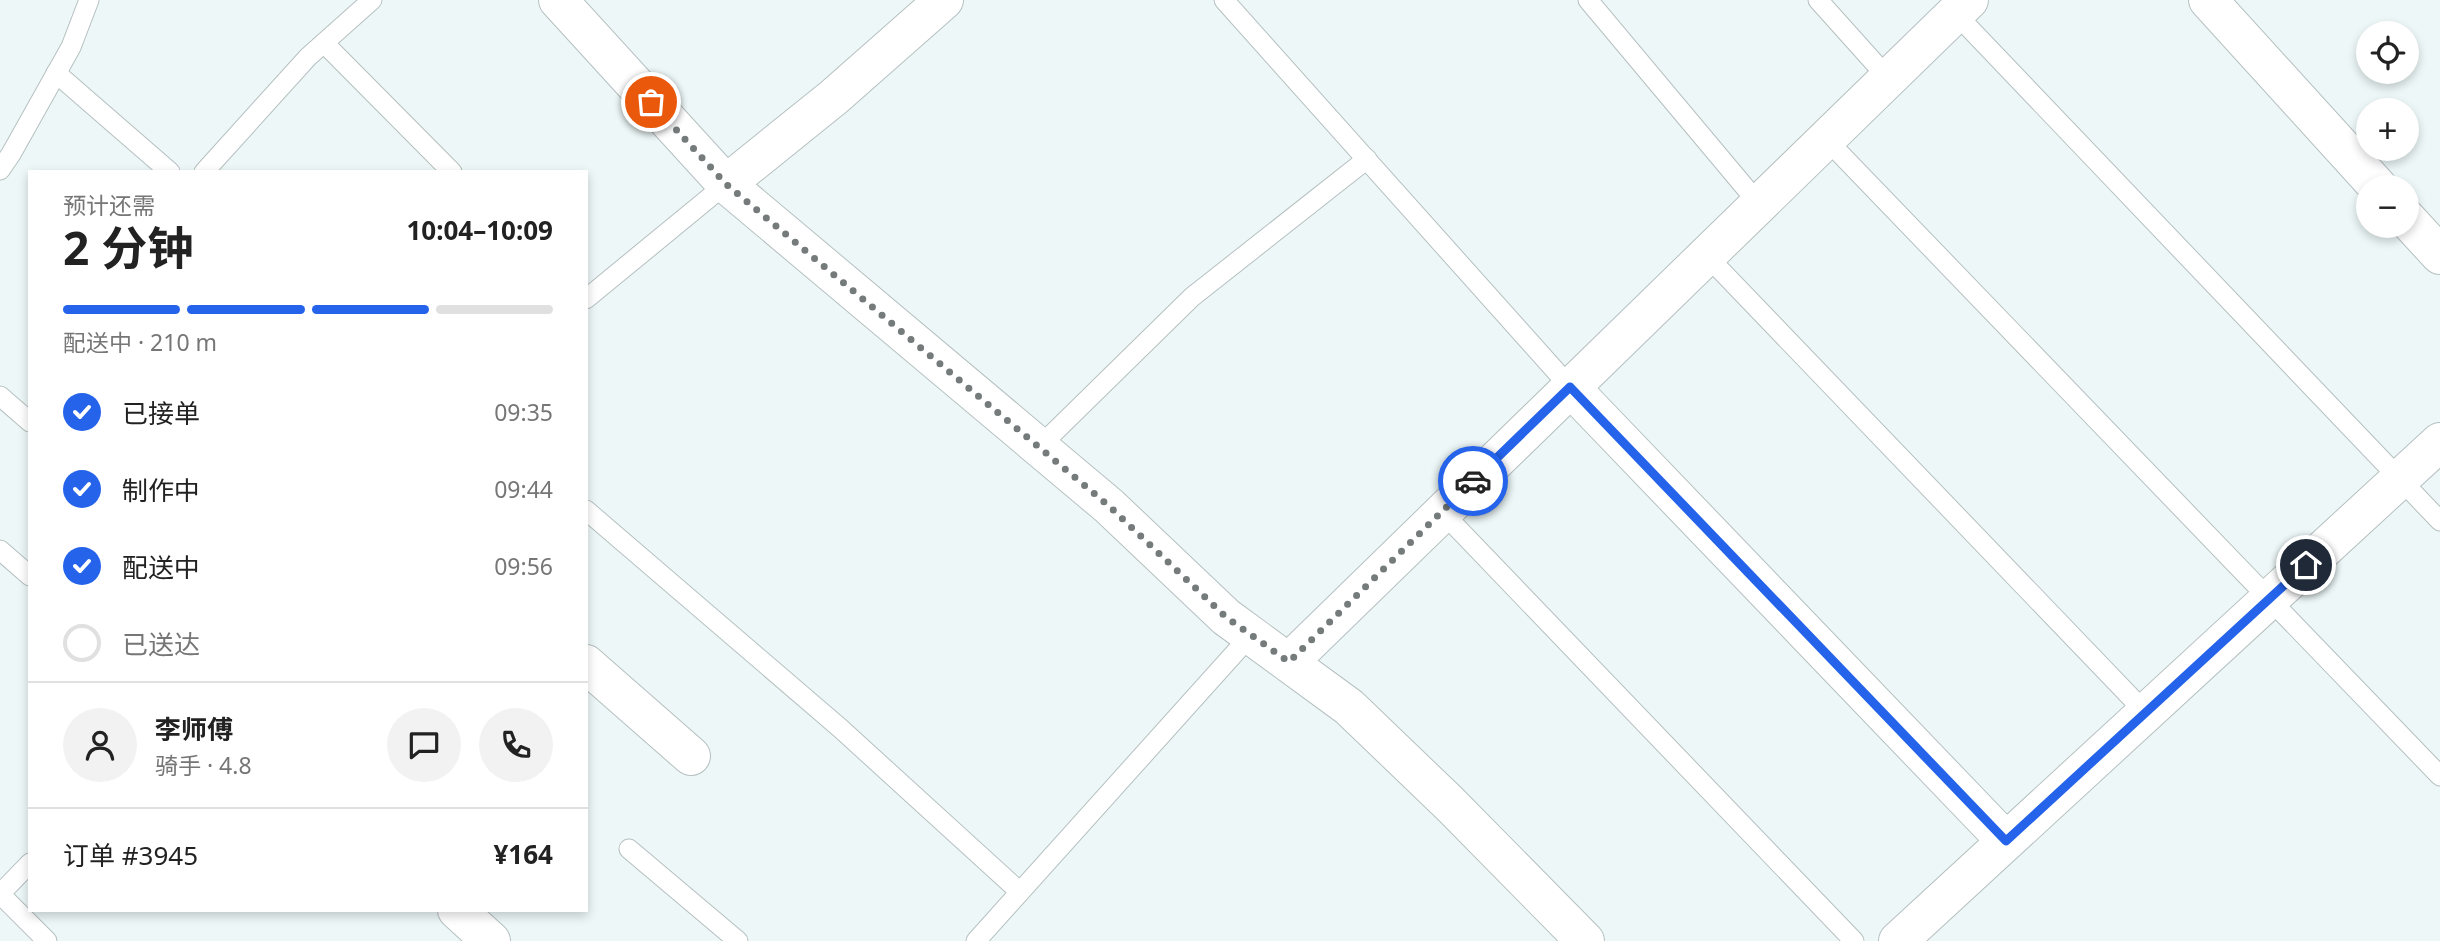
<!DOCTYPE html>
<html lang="zh">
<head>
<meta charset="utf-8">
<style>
  :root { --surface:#fff; --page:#f2f2f2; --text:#222; --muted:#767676; --line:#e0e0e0; --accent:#2563eb }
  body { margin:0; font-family:"Noto Sans","Noto Sans SC",sans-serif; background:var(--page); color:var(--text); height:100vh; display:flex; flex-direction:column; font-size:26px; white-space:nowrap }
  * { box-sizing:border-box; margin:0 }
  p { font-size:23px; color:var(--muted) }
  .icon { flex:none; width:38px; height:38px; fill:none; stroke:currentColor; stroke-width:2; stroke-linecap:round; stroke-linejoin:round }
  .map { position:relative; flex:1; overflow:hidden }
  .drawer { position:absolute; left:28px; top:170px; width:560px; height:742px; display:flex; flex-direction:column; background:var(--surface); border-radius:0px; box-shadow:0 4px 10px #0003 }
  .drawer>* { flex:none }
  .fabs { position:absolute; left:2356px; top:21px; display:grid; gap:14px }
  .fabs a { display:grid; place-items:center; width:63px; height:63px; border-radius:50%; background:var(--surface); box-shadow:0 4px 10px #0003; font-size:35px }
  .pin { position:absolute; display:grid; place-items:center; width:60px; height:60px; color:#fff; margin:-30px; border:4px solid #fff; border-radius:50%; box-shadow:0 2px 7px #0007 }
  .courier { position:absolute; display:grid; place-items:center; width:70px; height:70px; margin:-35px; border:5px solid #2563eb; border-radius:50%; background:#fff; color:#222; box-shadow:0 2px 9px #0007 }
  .headline em { font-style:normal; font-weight:700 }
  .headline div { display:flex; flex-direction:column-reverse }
  .headline { display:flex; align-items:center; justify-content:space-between; height:119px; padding:0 35px }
  h1 { font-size:46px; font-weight:700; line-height:52px }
  .bar { display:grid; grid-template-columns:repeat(4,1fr); gap:10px 7px; align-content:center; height:84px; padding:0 35px }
  .bar i { height:9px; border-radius:5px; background:var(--line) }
  .bar .on { background:var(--accent) }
  .bar p { grid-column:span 4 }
  .line { display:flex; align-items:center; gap:18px; padding:0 35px; border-top:2px solid var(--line) }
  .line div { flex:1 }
  .round { display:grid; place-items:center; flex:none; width:74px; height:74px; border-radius:37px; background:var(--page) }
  ol { padding:0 35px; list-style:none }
  li { display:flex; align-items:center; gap:21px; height:77px }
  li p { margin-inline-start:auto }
  li .icon { padding:7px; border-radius:50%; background:var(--accent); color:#fff; stroke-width:4 }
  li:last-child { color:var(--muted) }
  li i { width:38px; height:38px; border:4px solid var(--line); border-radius:50% }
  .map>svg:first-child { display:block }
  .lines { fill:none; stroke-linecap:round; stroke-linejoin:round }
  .service-casing { stroke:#b6c0c0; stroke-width:21 }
  .minor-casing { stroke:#b6c0c0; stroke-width:40 }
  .service { stroke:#fff; stroke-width:19 }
  .minor { stroke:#fff; stroke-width:38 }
  .done { stroke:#757b7b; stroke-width:7; stroke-dasharray:0 12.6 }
  .route { stroke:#2563eb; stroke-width:9 }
</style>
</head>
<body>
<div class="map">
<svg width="2440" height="941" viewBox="0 0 2440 941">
  <rect width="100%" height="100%" fill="#edf7f7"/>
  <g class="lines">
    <defs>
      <g id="service">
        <path d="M1224,0L1570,387"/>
        <path d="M1588,0L1759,204"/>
        <path d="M1818,0L1888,78"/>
        <path d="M1955,13L2440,521"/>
        <path d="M324,43L452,172"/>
        <path d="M56,73L170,172"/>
        <path d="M1826,139L2440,776"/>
        <path d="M0,170L11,154L71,47L89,0"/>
        <path d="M204,172L308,57L372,0"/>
        <path d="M1706,255L2146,713"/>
        <path d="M586,299L726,184"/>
        <path d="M0,396L30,422"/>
        <path d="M1039,447L1192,297L1367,159"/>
        <path d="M586,510L840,728L1020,892"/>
        <path d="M1442,512L1854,941"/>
        <path d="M0,550L30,576"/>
        <path d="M629,849L738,941"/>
        <path d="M0,894L47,941"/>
        <path d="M0,894L30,863"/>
        <path d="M976,941L1251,635"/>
      </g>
      <g id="minor">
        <path d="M558,0L726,184L1109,506L1226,617L1349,707L1450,804L1585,941"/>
        <path d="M2208,0L2378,187"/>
        <path d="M726,184L834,97L944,0"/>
        <path d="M2406,218L2440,255"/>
        <path d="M1570,387L2006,841"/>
        <path d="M1289,662L1969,0"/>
        <path d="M586,664L691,756"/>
        <path d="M457,910L491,941"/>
        <path d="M1898,941L2440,442"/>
      </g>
    </defs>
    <use href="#service" class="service-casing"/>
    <use href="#minor" class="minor-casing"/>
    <use href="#service" class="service"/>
    <use href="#minor" class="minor"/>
  </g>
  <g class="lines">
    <path class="done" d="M651,102L726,184L1109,506L1226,617L1289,662L1473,481"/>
    <path class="route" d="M1473,481L1570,387L2006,841L2306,565"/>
  </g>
</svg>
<div class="fabs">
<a><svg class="icon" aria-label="locate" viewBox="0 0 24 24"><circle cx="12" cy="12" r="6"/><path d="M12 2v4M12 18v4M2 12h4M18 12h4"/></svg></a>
<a>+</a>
<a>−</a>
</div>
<div class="pin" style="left:651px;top:102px;background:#ea580c"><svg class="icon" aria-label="bag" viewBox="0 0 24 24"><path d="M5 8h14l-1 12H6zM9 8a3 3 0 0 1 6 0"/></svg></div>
<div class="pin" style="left:2306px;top:565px;background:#1f2937"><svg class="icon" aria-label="home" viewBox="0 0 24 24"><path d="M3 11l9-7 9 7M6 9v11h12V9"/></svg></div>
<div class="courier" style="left:1473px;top:481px"><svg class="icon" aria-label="car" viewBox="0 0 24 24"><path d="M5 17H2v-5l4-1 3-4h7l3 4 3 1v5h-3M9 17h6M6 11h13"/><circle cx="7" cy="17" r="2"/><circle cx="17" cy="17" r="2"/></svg></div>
<section class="drawer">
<div class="headline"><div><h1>2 分钟</h1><p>预计还需</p></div><em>10:04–10:09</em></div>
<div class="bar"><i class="on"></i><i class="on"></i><i class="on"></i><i></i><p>配送中 · 210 m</p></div>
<ol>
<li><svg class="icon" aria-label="check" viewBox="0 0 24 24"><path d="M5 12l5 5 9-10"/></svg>已接单<p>09:35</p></li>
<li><svg class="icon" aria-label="check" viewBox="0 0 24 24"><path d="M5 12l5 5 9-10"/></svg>制作中<p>09:44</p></li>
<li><svg class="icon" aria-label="check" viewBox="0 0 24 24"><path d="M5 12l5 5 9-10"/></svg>配送中<p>09:56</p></li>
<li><i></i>已送达</li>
</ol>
<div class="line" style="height:126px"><a class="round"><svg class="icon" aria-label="person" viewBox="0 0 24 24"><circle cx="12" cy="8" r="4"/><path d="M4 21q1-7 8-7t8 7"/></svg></a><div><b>李师傅</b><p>骑手 · 4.8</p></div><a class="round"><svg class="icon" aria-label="chat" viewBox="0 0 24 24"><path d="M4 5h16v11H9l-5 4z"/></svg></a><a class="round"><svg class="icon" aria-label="phone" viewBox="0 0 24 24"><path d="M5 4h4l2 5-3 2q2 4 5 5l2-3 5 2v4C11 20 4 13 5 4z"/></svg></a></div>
<div class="line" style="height:91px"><div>订单 #3945</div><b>¥164</b></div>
</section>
</div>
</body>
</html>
